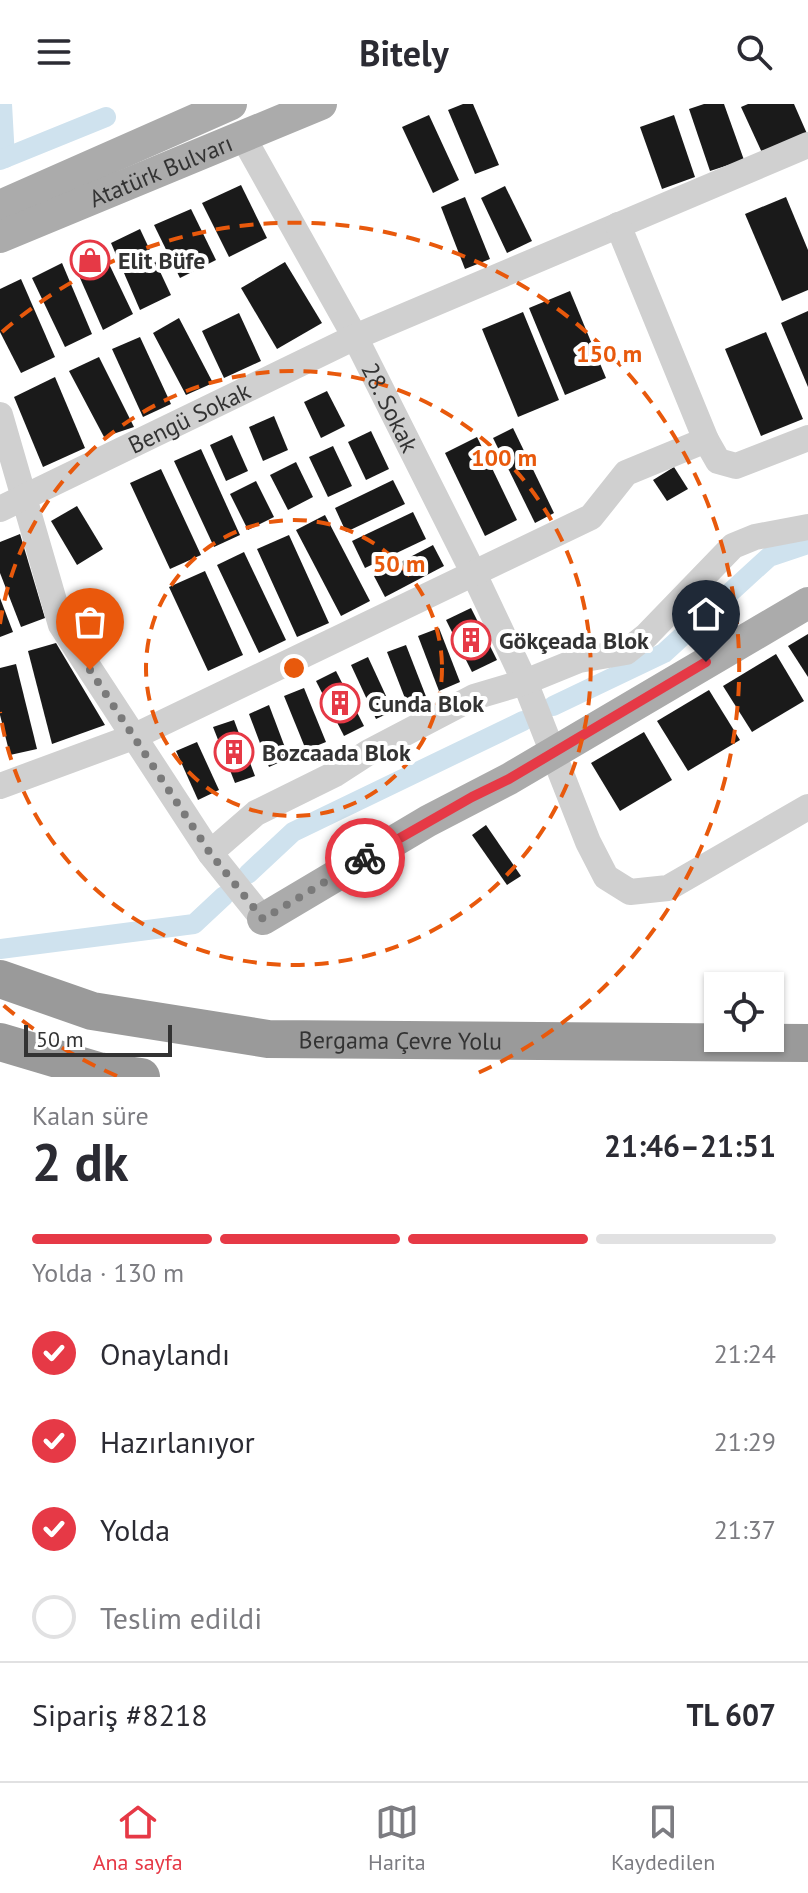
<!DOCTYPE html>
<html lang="tr">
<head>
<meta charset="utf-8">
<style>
  :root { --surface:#fff; --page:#f2f2f3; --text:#2b2b33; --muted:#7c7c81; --line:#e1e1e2; --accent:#e63946 }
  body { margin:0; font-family:"PT Sans",sans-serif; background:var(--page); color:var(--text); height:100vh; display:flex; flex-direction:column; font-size:30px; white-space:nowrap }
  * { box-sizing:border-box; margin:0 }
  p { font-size:26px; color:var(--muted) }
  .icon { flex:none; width:44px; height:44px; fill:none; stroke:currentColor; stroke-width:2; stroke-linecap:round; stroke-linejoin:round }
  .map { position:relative; height:973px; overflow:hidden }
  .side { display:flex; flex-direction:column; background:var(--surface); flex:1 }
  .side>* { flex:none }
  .fabs { position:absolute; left:704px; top:868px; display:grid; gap:16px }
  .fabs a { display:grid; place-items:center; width:80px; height:80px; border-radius:0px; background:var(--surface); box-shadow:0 2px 6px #0004; font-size:40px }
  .scale { position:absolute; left:24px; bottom:20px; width:148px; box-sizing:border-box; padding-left:8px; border:4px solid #333; border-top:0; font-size:22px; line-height:28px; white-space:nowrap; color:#333; -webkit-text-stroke:6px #fff; paint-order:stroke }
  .pin { position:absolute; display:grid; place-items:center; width:68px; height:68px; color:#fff; margin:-82px -34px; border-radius:50% 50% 50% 0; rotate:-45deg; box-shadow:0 0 8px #0007 }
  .pin .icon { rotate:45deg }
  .courier { position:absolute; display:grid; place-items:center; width:80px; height:80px; margin:-40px; border:6px solid #e63946; border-radius:50%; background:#fff; color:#222; box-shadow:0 2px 10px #0007 }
  .headline em { font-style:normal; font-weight:800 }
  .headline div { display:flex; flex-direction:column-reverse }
  .headline { display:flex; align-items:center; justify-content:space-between; height:136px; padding:0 32px }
  h1 { font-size:52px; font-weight:800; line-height:60px }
  .bar { display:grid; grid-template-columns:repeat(4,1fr); gap:12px 8px; align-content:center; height:96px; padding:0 32px }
  .bar i { height:10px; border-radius:6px; background:var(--line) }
  .bar .current { background:var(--accent) }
  .bar p { grid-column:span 4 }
  .line { display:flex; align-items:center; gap:20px; padding:0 32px; border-top:2px solid var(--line) }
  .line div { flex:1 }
  ol { padding:0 32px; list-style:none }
  li { display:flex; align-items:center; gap:24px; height:88px }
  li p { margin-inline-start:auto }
  li .icon { padding:8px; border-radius:50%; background:var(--accent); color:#fff; stroke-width:4 }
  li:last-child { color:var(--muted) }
  li i { width:44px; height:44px; border:4px solid var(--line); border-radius:50% }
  header { display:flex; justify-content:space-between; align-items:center; height:104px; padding:0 32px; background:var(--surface); font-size:36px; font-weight:800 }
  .tabs { display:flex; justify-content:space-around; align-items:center; height:112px; border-top:2px solid var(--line); background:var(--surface); font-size:22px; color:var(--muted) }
  .tabs a { display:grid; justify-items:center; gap:4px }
  .tabs .current { color:var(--accent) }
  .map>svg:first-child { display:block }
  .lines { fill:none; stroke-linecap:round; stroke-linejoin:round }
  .canal { stroke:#cfe2ee; stroke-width:20 }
  .building { fill:#1a1a1a }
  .minor { stroke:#d0d0d0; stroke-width:26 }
  .major { stroke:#ababab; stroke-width:32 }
  .highway { stroke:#9a9a9a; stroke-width:38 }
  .done { stroke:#7a7a7a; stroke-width:8; stroke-dasharray:0 14.4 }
  .route { stroke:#e63946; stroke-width:10 }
  .ring { fill:none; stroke:#e8590c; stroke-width:4; stroke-dasharray:14 10 }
  .labels { text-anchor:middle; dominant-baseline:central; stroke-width:8; stroke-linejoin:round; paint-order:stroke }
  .street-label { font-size:24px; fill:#333; stroke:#fff }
  .poi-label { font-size:24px; font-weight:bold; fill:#333; stroke:#fff; text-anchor:start }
  .centre { fill:#e8590c; stroke:#fff; stroke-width:4 }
  .ring-label { font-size:24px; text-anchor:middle; font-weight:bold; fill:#e8590c; stroke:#fff; stroke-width:8; stroke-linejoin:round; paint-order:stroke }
</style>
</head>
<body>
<header><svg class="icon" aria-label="menu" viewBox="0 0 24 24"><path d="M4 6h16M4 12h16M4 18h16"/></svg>Bitely<svg class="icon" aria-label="search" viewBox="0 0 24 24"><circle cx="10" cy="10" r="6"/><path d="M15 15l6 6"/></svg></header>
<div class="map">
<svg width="808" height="973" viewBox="0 0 808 973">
  <rect width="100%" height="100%" fill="#fff"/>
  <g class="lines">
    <g class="canal">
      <path d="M2,0L5,54"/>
      <path d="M0,56L106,13"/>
      <path d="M553,602L664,549L769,453L808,440"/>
      <path d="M248,770L293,728L523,617"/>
      <path d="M0,845L194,820L224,792"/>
    </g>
  </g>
  <g class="building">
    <path d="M463,0H473L499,61L475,70L448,6Z"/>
    <path d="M704,0H724L744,56L710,67L689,5Z"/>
    <path d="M748,0H794L808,32L764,53L741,3Z"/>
    <path d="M429,11L459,76L433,89L402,23Z"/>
    <path d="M674,11L695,73L662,85L640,23Z"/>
    <path d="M241,81L267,134L229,153L202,99Z"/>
    <path d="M505,82L532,137L507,149L481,94Z"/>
    <path d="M465,93L490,155L465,165L441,103Z"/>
    <path d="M786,93L808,146V186L782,197L745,110Z"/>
    <path d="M191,105L216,156L180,174L154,121Z"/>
    <path d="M140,125L171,191L140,206L111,139Z"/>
    <path d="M100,141L133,210L103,226L72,156Z"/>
    <path d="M285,158L322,219L277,245L241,184Z"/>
    <path d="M62,159L92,230L65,243L32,174Z"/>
    <path d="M21,175L55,253L21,269L0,228V185Z"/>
    <path d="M570,187L606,274L565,291L529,204Z"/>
    <path d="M808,207V283L781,219Z"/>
    <path d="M523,208L559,296L518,313L482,225Z"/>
    <path d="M239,209L261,257L224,274L202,227Z"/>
    <path d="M179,214L213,279L186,291L153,229Z"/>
    <path d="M766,228L803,315L761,332L725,245Z"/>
    <path d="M140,233L171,300L143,313L112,245Z"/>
    <path d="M99,253L134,323L104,333L69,267Z"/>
    <path d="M55,273L85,344L43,363L14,293Z"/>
    <path d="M327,287L345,322L321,334L304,298Z"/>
    <path d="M274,312L288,346L263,357L249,323Z"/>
    <path d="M513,324L554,409L535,419L493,334Z"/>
    <path d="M371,327L389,365L366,376L348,338Z"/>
    <path d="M232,331L248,367L226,377L210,341Z"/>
    <path d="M477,333L517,416L485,432L445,349Z"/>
    <path d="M333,342L352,382L328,393L309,353Z"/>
    <path d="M201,345L240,431L214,443L174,357Z"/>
    <path d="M296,358L313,393L288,406L270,371Z"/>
    <path d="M674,363L688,385L667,397L653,376Z"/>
    <path d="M161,365L201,451L170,465L130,379Z"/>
    <path d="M393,376L405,400L346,428L335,404Z"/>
    <path d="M256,377L274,413L248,426L230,390Z"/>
    <path d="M77,402L103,445L77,461L51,417Z"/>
    <path d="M413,408L426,435L365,464L352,437Z"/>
    <path d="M325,411L370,497L341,512L296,426Z"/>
    <path d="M20,430L45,514L21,523L0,469V438Z"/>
    <path d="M289,431L329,519L297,533L257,445Z"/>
    <path d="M433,441L444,462L385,493L374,472Z"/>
    <path d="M244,448L286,536L259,549L217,461Z"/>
    <path d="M205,467L243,551L208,567L169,483Z"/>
    <path d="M0,494L13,528L0,533Z"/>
    <path d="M471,504L497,556L472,568L446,516Z"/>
    <path d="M439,524L460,578L439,587L418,532Z"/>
    <path d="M808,530V573L788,542Z"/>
    <path d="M56,539L105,621L52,640L28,547Z"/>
    <path d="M406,541L427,595L408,602L387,548Z"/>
    <path d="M776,550L804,597L752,628L723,582Z"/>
    <path d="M368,553L393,607L376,615L351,561Z"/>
    <path d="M16,560L37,645L10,651L0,611V564Z"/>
    <path d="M336,567L364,622L344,632L316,577Z"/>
    <path d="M304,584L326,638L306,646L284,592Z"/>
    <path d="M709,586L740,636L688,667L657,617Z"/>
    <path d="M269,601L289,654L269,663L249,610Z"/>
    <path d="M234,616L255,672L235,679L213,623Z"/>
    <path d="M644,628L672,676L620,707L591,659Z"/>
    <path d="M197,638L219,686L198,696L176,647Z"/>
    <path d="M486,721L521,772L507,781L472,731Z"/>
  </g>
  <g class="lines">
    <g class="minor">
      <path id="s1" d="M243,33L355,233L474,470L525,578L588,738L606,773L630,788L668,784L808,703"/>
      <path d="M0,311L61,521L210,749L263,815"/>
      <path d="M706,336L718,357L736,362L808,334"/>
      <path id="s2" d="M0,405L355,233L808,41"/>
      <path d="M0,682L133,633L591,413L626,369L706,336L618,121"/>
      <path d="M210,749L256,709L335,670L369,648L474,593L525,578L579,556L626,548L646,532L733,442L755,433L808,423"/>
    </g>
    <g class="major">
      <path d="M0,102L231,0"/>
      <path id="s3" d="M0,133L321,0"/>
      <path d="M263,815L428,717L509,675L808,499"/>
    </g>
    <g class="highway">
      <path id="s4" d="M0,875L92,907L268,935L808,939"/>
      <path d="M0,938L98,967L141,973"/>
    </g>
  </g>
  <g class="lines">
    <path class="done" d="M90,566L210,749L263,815L365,754"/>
    <path class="route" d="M365,754L472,693L509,675L706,558"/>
  </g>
  <g class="ring">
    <circle cx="294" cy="564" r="148"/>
    <path d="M0 520A297 297 0 1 1 0 608"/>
    <path d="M117 972A445 445 0 0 1 2 900M2 228A445 445 0 1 1 471 972"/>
  </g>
  <defs>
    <symbol id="shop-ring" viewBox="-11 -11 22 22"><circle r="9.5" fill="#fff" stroke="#e63946" stroke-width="1.5"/><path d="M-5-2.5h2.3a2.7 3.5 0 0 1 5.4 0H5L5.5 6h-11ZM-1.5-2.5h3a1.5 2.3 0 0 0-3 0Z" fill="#e63946"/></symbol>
    <symbol id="building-ring" viewBox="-11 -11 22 22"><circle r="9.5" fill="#fff" stroke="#e63946" stroke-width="1.5"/><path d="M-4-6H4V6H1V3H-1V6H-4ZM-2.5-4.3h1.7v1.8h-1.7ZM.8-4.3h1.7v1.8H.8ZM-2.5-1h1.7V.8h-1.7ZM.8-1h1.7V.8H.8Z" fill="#e63946"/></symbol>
  </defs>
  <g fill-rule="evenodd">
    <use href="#shop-ring" x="68" y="134" width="44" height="44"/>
    <use href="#building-ring" x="449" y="514" width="44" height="44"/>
    <use href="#building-ring" x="318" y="577" width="44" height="44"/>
    <use href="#building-ring" x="212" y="626" width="44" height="44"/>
  </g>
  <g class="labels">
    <g class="street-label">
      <text stroke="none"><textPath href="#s3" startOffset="174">Atatürk Bulvarı</textPath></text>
      <text stroke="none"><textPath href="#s1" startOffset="308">28. Sokak</textPath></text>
      <text stroke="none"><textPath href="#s2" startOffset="210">Bengü Sokak</textPath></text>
      <text stroke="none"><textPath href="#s4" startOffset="408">Bergama Çevre Yolu</textPath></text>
    </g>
    <g class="poi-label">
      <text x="118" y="156">Elit Büfe</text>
      <text x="499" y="536">Gökçeada Blok</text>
      <text x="368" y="599">Cunda Blok</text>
      <text x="262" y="648">Bozcaada Blok</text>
    </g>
  </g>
  <circle cx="294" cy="564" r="12" class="centre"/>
  <g class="ring-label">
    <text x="609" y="258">150 m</text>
    <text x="504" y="362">100 m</text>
    <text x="399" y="468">50 m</text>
  </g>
</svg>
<div class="fabs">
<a><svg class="icon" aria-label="locate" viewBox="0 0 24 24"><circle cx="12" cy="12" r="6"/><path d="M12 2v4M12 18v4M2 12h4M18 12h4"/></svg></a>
</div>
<div class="scale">50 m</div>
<div class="pin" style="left:90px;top:566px;background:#ea580c"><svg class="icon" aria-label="bag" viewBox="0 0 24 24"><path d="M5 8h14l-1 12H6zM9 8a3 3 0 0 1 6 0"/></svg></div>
<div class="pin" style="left:706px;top:558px;background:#1f2937"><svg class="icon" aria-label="home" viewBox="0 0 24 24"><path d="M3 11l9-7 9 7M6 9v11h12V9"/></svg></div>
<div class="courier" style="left:365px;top:754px"><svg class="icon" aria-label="bike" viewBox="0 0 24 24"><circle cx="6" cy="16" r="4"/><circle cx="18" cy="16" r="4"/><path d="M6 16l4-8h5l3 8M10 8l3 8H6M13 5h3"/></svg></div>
</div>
<section class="side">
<div class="headline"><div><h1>2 dk</h1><p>Kalan süre</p></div><em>21:46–21:51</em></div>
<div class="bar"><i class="current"></i><i class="current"></i><i class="current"></i><i></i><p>Yolda · 130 m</p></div>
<ol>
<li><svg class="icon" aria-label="check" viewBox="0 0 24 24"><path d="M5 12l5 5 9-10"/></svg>Onaylandı<p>21:24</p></li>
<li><svg class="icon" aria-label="check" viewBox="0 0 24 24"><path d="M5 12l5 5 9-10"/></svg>Hazırlanıyor<p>21:29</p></li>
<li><svg class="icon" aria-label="check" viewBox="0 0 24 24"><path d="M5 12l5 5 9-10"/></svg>Yolda<p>21:37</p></li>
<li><i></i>Teslim edildi</li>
</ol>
<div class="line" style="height:104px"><div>Sipariş #8218</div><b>TL 607</b></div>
</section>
<nav class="tabs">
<a class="current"><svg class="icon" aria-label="home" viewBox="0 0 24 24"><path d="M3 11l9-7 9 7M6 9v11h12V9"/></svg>Ana sayfa</a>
<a><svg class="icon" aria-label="map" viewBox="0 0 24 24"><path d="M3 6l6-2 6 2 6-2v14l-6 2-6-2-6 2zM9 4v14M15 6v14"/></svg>Harita</a>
<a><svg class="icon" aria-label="saved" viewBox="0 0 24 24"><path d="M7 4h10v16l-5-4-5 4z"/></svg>Kaydedilen</a>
</nav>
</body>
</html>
